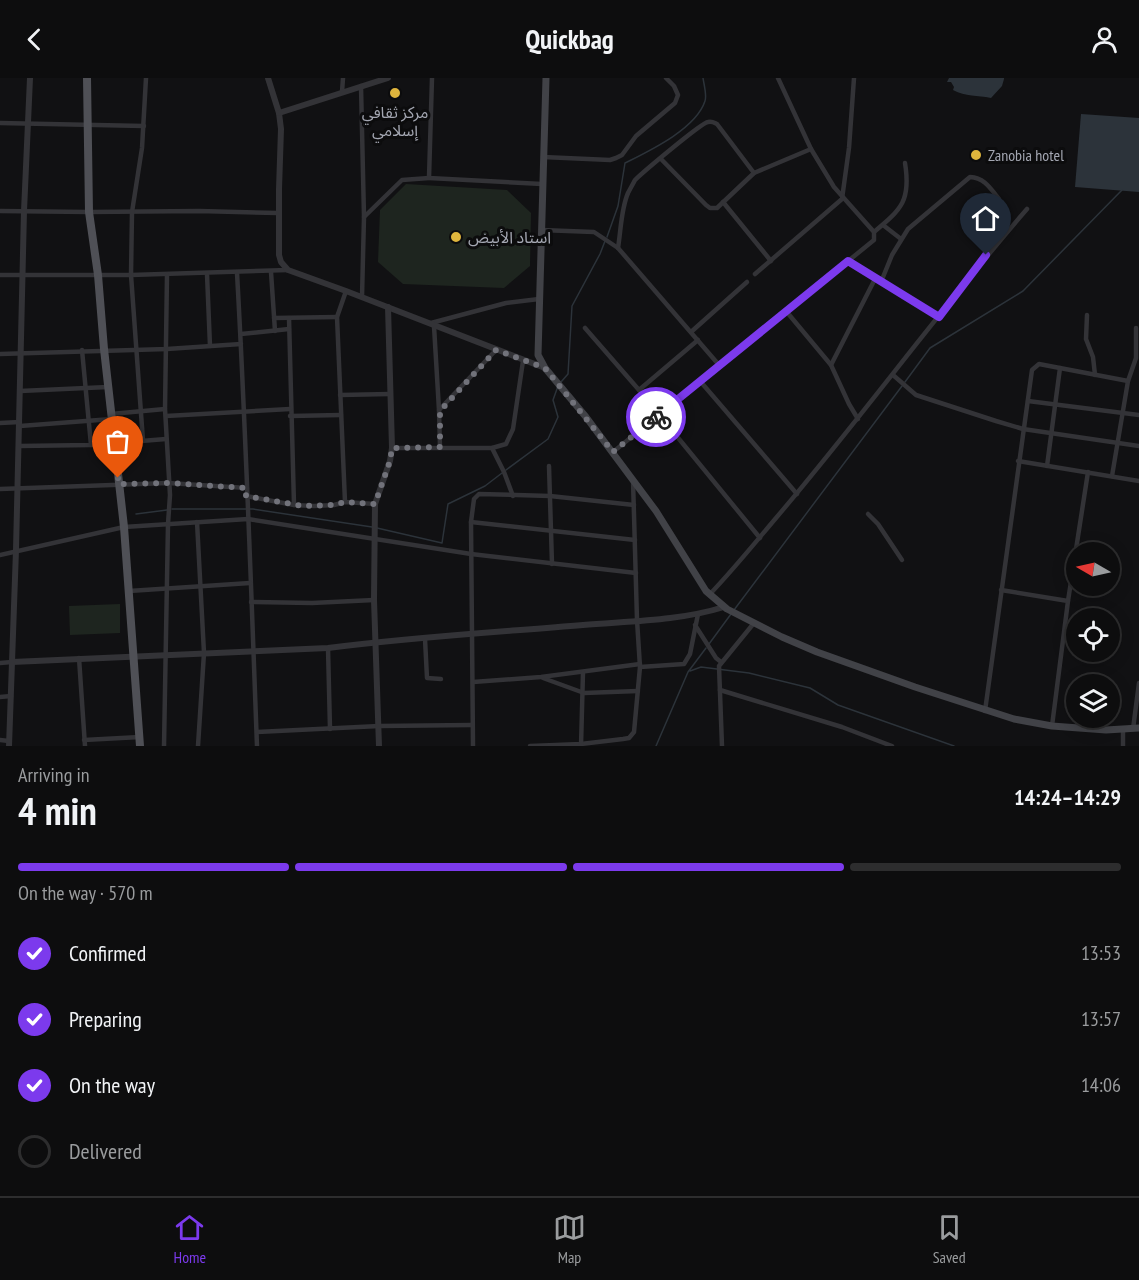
<!DOCTYPE html>
<html lang="en">
<head>
<meta charset="utf-8">
<style>
  :root { --surface:#0d0d0e; --page:#161617; --text:#f1f3f6; --muted:#9a9c9e; --line:#2d2d2e; --accent:#7c3aed }
  body { margin:0; font-family:"PT Sans Narrow","Noto Sans Arabic",sans-serif; background:var(--page); color:var(--text); height:100vh; display:flex; flex-direction:column; font-size:22px; white-space:nowrap }
  * { box-sizing:border-box; margin:0 }
  p { font-size:20px; color:var(--muted) }
  .icon { flex:none; width:33px; height:33px; fill:none; stroke:currentColor; stroke-width:2; stroke-linecap:round; stroke-linejoin:round }
  .map { position:relative; height:668px; overflow:hidden }
  .sheet { display:flex; flex-direction:column; background:var(--surface); flex:1 }
  .sheet>* { flex:none }
  .needle { width:39px; rotate:279deg }
  .tools { position:absolute; left:1066px; top:464px; display:grid; gap:12px }
  .tools a { display:grid; place-items:center; width:54px; height:54px; border-radius:50%; background:var(--surface); box-shadow:0 3px 15px #0003,0 0 0 2px var(--line); font-size:30px }
  .pin { position:absolute; display:grid; place-items:center; width:51px; height:51px; color:#fff; margin:-62px -26px; border-radius:50% 50% 50% 0; rotate:-45deg; box-shadow:0 0 6px #0007 }
  .pin .icon { rotate:45deg }
  .courier { position:absolute; display:grid; place-items:center; width:60px; height:60px; margin:-30px; border:4px solid #7c3aed; border-radius:50%; background:#fff; color:#222; box-shadow:0 2px 8px #0007 }
  .headline em { font-style:normal; font-weight:600 }
  .headline div { display:flex; flex-direction:column-reverse }
  .headline { display:flex; align-items:center; justify-content:space-between; height:102px; padding:0 18px }
  h1 { font-size:39px; font-weight:600; line-height:45px }
  .bar { display:grid; grid-template-columns:repeat(4,1fr); gap:9px 6px; align-content:center; height:72px; padding:0 18px }
  .bar i { height:8px; border-radius:4px; background:var(--line) }
  .bar .current { background:var(--accent) }
  .bar p { grid-column:span 4 }
  ol { padding:0 18px; list-style:none }
  li { display:flex; align-items:center; gap:18px; height:66px }
  li p { margin-inline-start:auto }
  li .icon { padding:6px; border-radius:50%; background:var(--accent); color:#fff; stroke-width:4 }
  li:last-child { color:var(--muted) }
  li i { width:33px; height:33px; border:3px solid var(--line); border-radius:50% }
  header { display:flex; justify-content:space-between; align-items:center; height:78px; padding:0 18px; background:var(--surface); font-size:27px; font-weight:600 }
  .tabs { display:flex; justify-content:space-around; align-items:center; height:84px; border-top:2px solid var(--line); background:var(--surface); font-size:16px; color:var(--muted) }
  .tabs a { display:grid; justify-items:center; gap:3px }
  .tabs .current { color:var(--accent) }
  .map>svg:first-child { display:block }
  .green { fill:#1e251f }
  .water { fill:#2c333a }
  .lines { fill:none; stroke-linecap:round; stroke-linejoin:round }
  .stream { stroke:#2c333a; stroke-width:1.5 }
  .minor { stroke:#333337; stroke-width:4.5 }
  .tertiary { stroke:#333337; stroke-width:6 }
  .secondary { stroke:#414247; stroke-width:7 }
  .primary { stroke:#4f5056; stroke-width:8 }
  .done { stroke:#71727a; stroke-width:6; stroke-dasharray:0 10.8 }
  .route { stroke:#7c3aed; stroke-width:8 }
  .poi-dot { fill:#dfb53d; stroke:#0c0c0d; stroke-width:2 }
  .labels { text-anchor:middle; dominant-baseline:central; stroke-width:6; stroke-linejoin:round; paint-order:stroke }
  .poi-label { font-size:16px; fill:#a4a7b2; stroke:#0c0c0d; text-anchor:start }
</style>
</head>
<body>
<header><svg class="icon" aria-label="back" viewBox="0 0 24 24"><path d="M15 5l-7 7 7 7"/></svg>Quickbag<svg class="icon" aria-label="person" viewBox="0 0 24 24"><circle cx="12" cy="8" r="4"/><path d="M4 21q1-7 8-7t8 7"/></svg></header>
<div class="map">
<svg width="1139" height="668" viewBox="0 0 1139 668">
  <rect width="100%" height="100%" fill="#111113"/>
  <g class="green">
    <path d="M406,106L507,112L531,135L530,188L504,210L403,206L378,184L380,132Z"/>
    <path d="M120,526V555L70,557L69,528Z"/>
  </g>
  <g class="water">
    <path d="M949,0H1004V1L1002,8L991,20C977,17 966,19 953,12L954,9L951,4H947Z"/>
    <path d="M1081,36L1139,40V114L1075,109Z"/>
  </g>
  <g class="lines">
    <g class="stream">
      <path d="M607,159L618,128L625,85C649,73 696,51 705,23C707,17 704,7 703,0"/>
      <path d="M561,304L568,296L572,228L600,176L605,163"/>
      <path d="M905,304L930,270L1023,213L1122,112"/>
      <path d="M506,392L548,361L558,339L553,322L558,308"/>
      <path d="M172,431H253L372,449"/>
      <path d="M136,436L167,432"/>
      <path d="M377,450L442,465L448,426L485,408L502,395"/>
      <path d="M734,532L902,308"/>
      <path d="M709,566L731,536"/>
      <path d="M690,593L701,589L749,595L810,610L838,627L954,668"/>
      <path d="M656,668L688,594L706,570"/>
    </g>
    <g class="minor">
      <path d="M432,0L429,100L542,106"/>
      <path d="M361,8L364,139L362,219"/>
      <path d="M342,14L343,0"/>
      <path d="M0,45L144,48"/>
      <path d="M543,79L610,82L616,80L622,77L636,58L675,25L678,17L674,8L666,0"/>
      <path d="M661,81L706,127L710,130H717L754,95L811,71"/>
      <path d="M723,124L771,183"/>
      <path d="M0,133L89,134L199,133L278,135"/>
      <path d="M364,139L402,102L429,100"/>
      <path d="M883,147L901,161"/>
      <path d="M541,152L594,154L618,170L719,287"/>
      <path d="M874,154C902,131 911,122 905,85"/>
      <path d="M618,170C621,152 621,131 628,115C630,111 633,106 635,102C642,95 701,45 708,44C712,43 713,44 717,46L754,95"/>
      <path d="M848,183L939,239"/>
      <path d="M271,194L275,253"/>
      <path d="M237,195C246,353 251,510 257,668"/>
      <path d="M207,196L210,268"/>
      <path d="M755,196L842,121L849,70L854,0"/>
      <path d="M0,197H131L288,192"/>
      <path d="M881,204L892,177L908,151L970,99C985,100 990,110 999,121"/>
      <path d="M786,233L831,287L849,326L858,341"/>
      <path d="M1087,237L1086,261L1093,279L1095,297"/>
      <path d="M274,240L337,239"/>
      <path d="M289,240L294,427"/>
      <path d="M431,245L506,225L539,221"/>
      <path d="M434,248L439,332L496,272"/>
      <path d="M585,250L639,312L760,460"/>
      <path d="M691,254L747,204"/>
      <path d="M241,256L289,251"/>
      <path d="M82,272L91,367"/>
      <path d="M0,276L167,271L241,266"/>
      <path d="M831,287L875,201"/>
      <path d="M893,297L916,317L996,343L1023,351L1139,368"/>
      <path d="M700,303L797,416"/>
      <path d="M639,312L698,262"/>
      <path d="M20,313L108,309"/>
      <path d="M340,317L390,316"/>
      <path d="M1028,323L1139,337"/>
      <path d="M439,332L440,369"/>
      <path d="M111,336L165,331"/>
      <path d="M166,338L290,331"/>
      <path d="M290,338L341,337"/>
      <path d="M0,345L20,344"/>
      <path d="M20,348L112,341"/>
      <path d="M143,363L131,197L132,134L142,70L146,0"/>
      <path d="M19,368L91,367L166,361"/>
      <path d="M392,370H492L506,366L513,351L523,283"/>
      <path d="M492,370L504,394L513,418"/>
      <path d="M613,374L874,162V154L834,109L811,71L778,0"/>
      <path d="M1018,383L1139,403"/>
      <path d="M549,388L552,486"/>
      <path d="M1047,388L1060,290"/>
      <path d="M1112,398L1128,303L1136,280V250"/>
      <path d="M0,411L168,405L247,410"/>
      <path d="M246,418L294,427L314,428L334,427L345,424L375,426"/>
      <path d="M345,424L337,239L346,213"/>
      <path d="M868,436L878,446L902,482"/>
      <path d="M197,444L204,575L198,668"/>
      <path d="M471,444L635,462"/>
      <path d="M0,477L124,449L248,441L471,476L636,495"/>
      <path d="M1001,512L1068,523L1052,648"/>
      <path d="M129,513L250,505"/>
      <path d="M710,516C733,492 754,466 776,440C862,339 940,231 1027,131"/>
      <path d="M1068,523L1088,394"/>
      <path d="M251,524L312,525L374,522"/>
      <path d="M695,547L716,580L721,584"/>
      <path d="M425,561L427,600L441,601"/>
      <path d="M328,570L330,651"/>
      <path d="M79,580L85,668"/>
      <path d="M0,585L12,584"/>
      <path d="M640,589L684,586L690,576L698,536"/>
      <path d="M543,600L584,615L638,613"/>
      <path d="M473,604L541,599L640,586"/>
      <path d="M720,612L842,649L892,668"/>
      <path d="M0,619L11,618"/>
      <path d="M985,633L1032,292L1039,286L1128,303"/>
      <path d="M1123,651V668"/>
      <path d="M1133,651L1139,605"/>
      <path d="M257,654L379,648L472,647"/>
      <path d="M0,662L9,663"/>
      <path d="M84,662L140,659"/>
      <path d="M164,668L168,446L170,417L165,331L167,197"/>
      <path d="M473,668L471,444L474,421L479,416L550,418L634,427"/>
      <path d="M530,668L581,666L623,661L629,660L634,654L640,589L637,542L633,402"/>
      <path d="M581,668L583,594"/>
      <path d="M722,668L719,588L754,545"/>
    </g>
    <g class="tertiary">
      <path d="M268,0L279,35L281,51L279,111V177L281,184L288,192L346,213L545,290"/>
      <path d="M279,35L388,0"/>
      <path d="M12,584L328,570C413,559 499,554 583,547C630,543 679,543 724,529"/>
      <path d="M9,668L16,472L24,133L30,0"/>
      <path d="M379,668L374,522L375,426L390,383L392,370L388,229"/>
    </g>
    <path class="secondary" d="M546,0L538,277L545,290L586,339L656,433L706,513L727,531L782,559L817,574L915,609L1014,641L1052,648L1106,652L1139,650"/>
    <path class="primary" d="M87,0L89,134L98,197L104,271L124,449L140,668"/>
  </g>
  <g class="lines">
    <path class="done" d="M118,400L119,406L168,405L246,410V418L303,428L334,427L345,424L375,426L390,383L392,370L440,369V333L496,272L545,290L613,374L656,339"/>
    <path class="route" d="M656,339L848,183L939,239L986,177"/>
  </g>
  <g class="poi-dot">
    <circle cx="395" cy="15" r="6"/>
    <circle cx="976" cy="77" r="6"/>
    <circle cx="456" cy="159" r="6"/>
  </g>
  <g class="labels">
    <g class="poi-label">
      <text x="395" y="34" text-anchor="middle">مركز ثقافي<tspan x="395" dy="18">إسلامي</tspan></text>
      <text x="988" y="77">Zanobia hotel</text>
      <text x="468" y="159">استاد الأبيض</text>
    </g>
  </g>
</svg>
<div class="tools">
<a><svg class="needle" viewBox="-14 -14 28 28"><path d="M0-13l5 13h-10z" fill="#e53935"/><path d="M0 13l5-13h-10z" fill="#9a9c9e"/></svg></a>
<a><svg class="icon" aria-label="locate" viewBox="0 0 24 24"><circle cx="12" cy="12" r="6"/><path d="M12 2v4M12 18v4M2 12h4M18 12h4"/></svg></a>
<a><svg class="icon" aria-label="layers" viewBox="0 0 24 24"><path d="M12 4l9 5-9 5-9-5zM3 14l9 5 9-5"/></svg></a>
</div>
<div class="pin" style="left:118px;top:400px;background:#ea580c"><svg class="icon" aria-label="bag" viewBox="0 0 24 24"><path d="M5 8h14l-1 12H6zM9 8a3 3 0 0 1 6 0"/></svg></div>
<div class="pin" style="left:986px;top:177px;background:#1f2937"><svg class="icon" aria-label="home" viewBox="0 0 24 24"><path d="M3 11l9-7 9 7M6 9v11h12V9"/></svg></div>
<div class="courier" style="left:656px;top:339px"><svg class="icon" aria-label="bike" viewBox="0 0 24 24"><circle cx="6" cy="16" r="4"/><circle cx="18" cy="16" r="4"/><path d="M6 16l4-8h5l3 8M10 8l3 8H6M13 5h3"/></svg></div>
</div>
<section class="sheet">
<div class="headline"><div><h1>4 min</h1><p>Arriving in</p></div><em>14:24–14:29</em></div>
<div class="bar"><i class="current"></i><i class="current"></i><i class="current"></i><i></i><p>On the way · 570 m</p></div>
<ol>
<li><svg class="icon" aria-label="check" viewBox="0 0 24 24"><path d="M5 12l5 5 9-10"/></svg>Confirmed<p>13:53</p></li>
<li><svg class="icon" aria-label="check" viewBox="0 0 24 24"><path d="M5 12l5 5 9-10"/></svg>Preparing<p>13:57</p></li>
<li><svg class="icon" aria-label="check" viewBox="0 0 24 24"><path d="M5 12l5 5 9-10"/></svg>On the way<p>14:06</p></li>
<li><i></i>Delivered</li>
</ol>
</section>
<nav class="tabs">
<a class="current"><svg class="icon" aria-label="home" viewBox="0 0 24 24"><path d="M3 11l9-7 9 7M6 9v11h12V9"/></svg>Home</a>
<a><svg class="icon" aria-label="map" viewBox="0 0 24 24"><path d="M3 6l6-2 6 2 6-2v14l-6 2-6-2-6 2zM9 4v14M15 6v14"/></svg>Map</a>
<a><svg class="icon" aria-label="saved" viewBox="0 0 24 24"><path d="M7 4h10v16l-5-4-5 4z"/></svg>Saved</a>
</nav>
</body>
</html>
